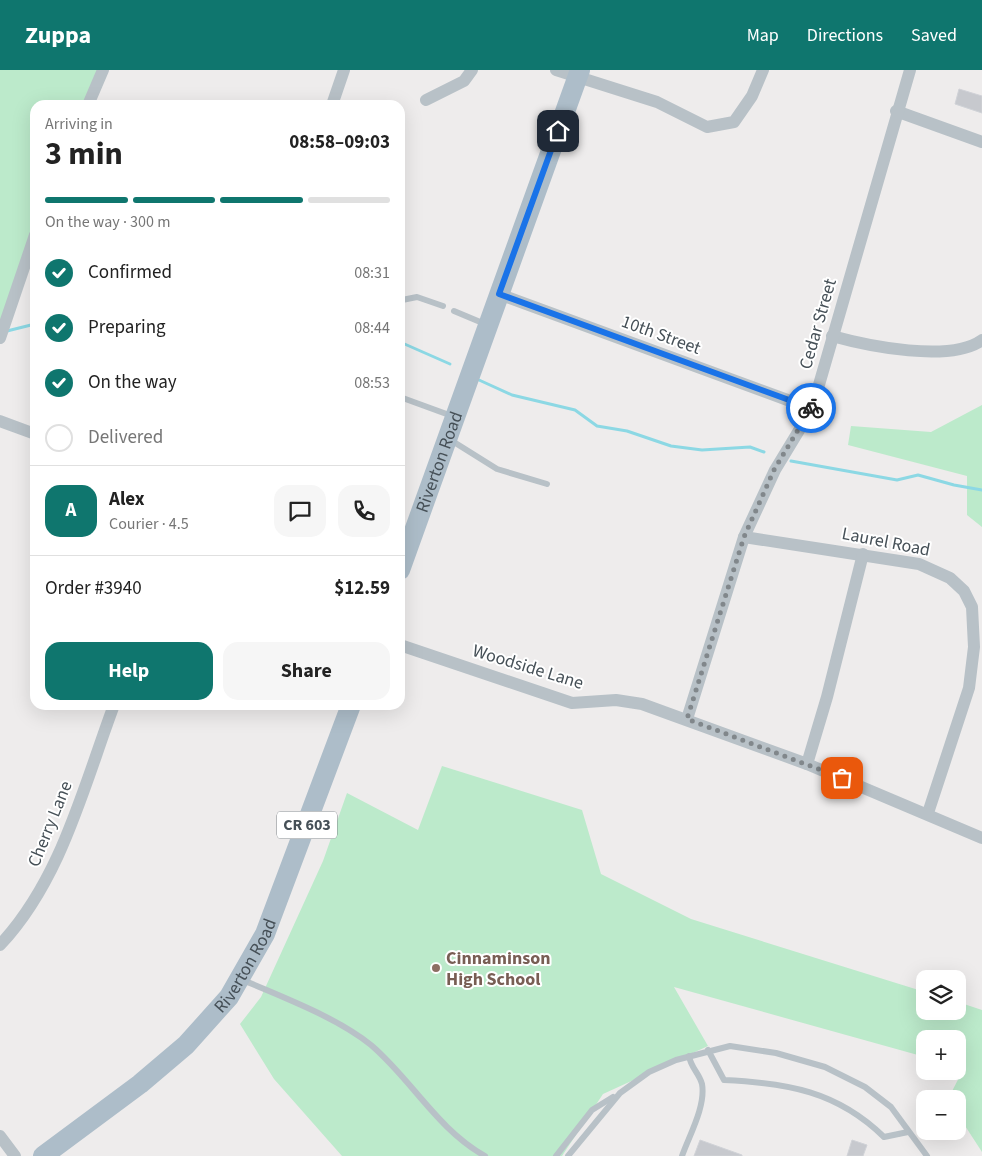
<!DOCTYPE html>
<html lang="en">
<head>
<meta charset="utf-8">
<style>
  :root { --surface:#fff; --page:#f6f6f6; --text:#222; --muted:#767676; --line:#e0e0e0; --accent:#0f766e }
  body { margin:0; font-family:"Source Sans 3",sans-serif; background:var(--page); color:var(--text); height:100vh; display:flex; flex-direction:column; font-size:19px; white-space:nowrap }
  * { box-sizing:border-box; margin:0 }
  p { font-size:16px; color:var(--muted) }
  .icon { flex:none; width:28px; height:28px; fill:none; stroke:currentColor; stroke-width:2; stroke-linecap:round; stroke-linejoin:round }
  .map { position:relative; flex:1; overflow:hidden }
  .sheet { position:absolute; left:30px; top:30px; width:375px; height:610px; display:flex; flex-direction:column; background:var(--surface); border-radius:15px; box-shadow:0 5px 20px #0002 }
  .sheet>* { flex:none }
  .buttons { position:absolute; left:916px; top:900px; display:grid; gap:10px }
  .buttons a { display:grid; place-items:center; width:50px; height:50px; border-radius:10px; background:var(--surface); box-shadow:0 5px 20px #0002; font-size:25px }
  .pin { position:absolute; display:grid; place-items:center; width:42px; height:42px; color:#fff; margin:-21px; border-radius:10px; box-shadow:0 2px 8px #0006 }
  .courier { position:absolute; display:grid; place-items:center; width:50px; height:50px; margin:-25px; border:4px solid #1a73e8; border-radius:50%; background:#fff; color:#222; box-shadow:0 1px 6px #0007 }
  .summary em { font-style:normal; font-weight:700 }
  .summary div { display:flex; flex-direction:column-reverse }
  .summary { display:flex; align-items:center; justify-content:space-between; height:85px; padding:0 15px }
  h1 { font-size:32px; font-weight:700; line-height:38px }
  .bar { display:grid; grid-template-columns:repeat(4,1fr); gap:8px 5px; align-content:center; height:60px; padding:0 15px }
  .bar i { height:6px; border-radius:4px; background:var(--line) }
  .bar .active { background:var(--accent) }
  .bar p { grid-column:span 4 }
  .line { display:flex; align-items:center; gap:12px; padding:0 15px; border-top:1px solid var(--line) }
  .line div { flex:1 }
  .round { display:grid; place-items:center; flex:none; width:52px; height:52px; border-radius:15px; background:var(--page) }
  ol { padding:0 15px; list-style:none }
  li { display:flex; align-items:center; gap:15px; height:55px }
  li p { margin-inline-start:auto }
  li .icon { padding:5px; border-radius:50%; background:var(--accent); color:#fff; stroke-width:4 }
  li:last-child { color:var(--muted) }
  li i { width:28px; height:28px; border:2px solid var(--line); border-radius:50% }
  .button { display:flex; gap:10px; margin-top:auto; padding:10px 15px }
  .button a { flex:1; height:58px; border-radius:15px; background:var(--accent); color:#fff; font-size:20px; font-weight:700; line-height:58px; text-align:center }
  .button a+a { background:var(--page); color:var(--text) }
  header { display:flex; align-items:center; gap:30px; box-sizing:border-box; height:70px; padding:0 25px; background:var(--accent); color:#fff }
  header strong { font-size:24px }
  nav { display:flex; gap:28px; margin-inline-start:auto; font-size:18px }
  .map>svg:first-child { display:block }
  .green { fill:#bceacb }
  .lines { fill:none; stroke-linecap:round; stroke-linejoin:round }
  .stream { stroke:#8cd8e4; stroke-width:3 }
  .building { fill:#c7c9ce; stroke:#d0d2d7 }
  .service { stroke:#b8c1c7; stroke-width:6 }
  .minor { stroke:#b8c1c7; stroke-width:12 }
  .primary { stroke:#adbdc9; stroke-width:20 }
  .done { stroke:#81878b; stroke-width:5; stroke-dasharray:0 9 }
  .route { stroke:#1a73e8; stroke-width:6 }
  .education-dot { fill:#8d6e63; stroke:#fff; stroke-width:2 }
  .labels { text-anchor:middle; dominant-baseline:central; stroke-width:4; stroke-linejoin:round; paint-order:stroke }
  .shield { fill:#fff; stroke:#7e8489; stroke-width:1 }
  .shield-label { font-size:16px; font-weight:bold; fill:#465057 }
  .street-label { font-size:18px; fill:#465057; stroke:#fff }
  .education-label { font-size:18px; font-weight:bold; fill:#785e54; stroke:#fff; text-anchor:start }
</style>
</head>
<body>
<header>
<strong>Zuppa</strong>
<nav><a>Map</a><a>Directions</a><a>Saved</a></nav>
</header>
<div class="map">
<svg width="982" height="1086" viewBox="0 0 982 1086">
  <rect width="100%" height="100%" fill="#eeecec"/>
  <g class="green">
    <path d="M0,0H101L88,35H35V178L0,273Z"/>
    <path d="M982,335V457L967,445V406L848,375L851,356L931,362Z"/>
    <path d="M442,696L582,740L601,804L691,849L925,922V941H958V932L982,940V1082L958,1045V1029H948L964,998L958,996V969H925V987L674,917L708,976L603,1024L562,1086H342L274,1009L240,954L261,927L323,791L347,723L418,760Z"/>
  </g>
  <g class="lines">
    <g class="stream">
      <path d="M7,261L35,254"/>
      <path d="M400,272L450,294"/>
      <path d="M479,310L512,325L575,340L597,356L627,361L671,376L702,380L750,377L764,382"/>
      <path d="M791,391L897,410L918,405L954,415L982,420"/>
    </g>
  </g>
  <g class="building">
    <path d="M959,19L982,26V43L955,34Z"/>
    <path d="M700,1070L742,1085V1086H694Z"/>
    <path d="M852,1070L867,1075L863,1086H847Z"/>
  </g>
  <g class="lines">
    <g class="service">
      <path d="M400,237L402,230L417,227L443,236"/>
      <path d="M454,241L485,254"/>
      <path d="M400,327L452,346"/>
      <path d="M449,369L497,399L547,414"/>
      <path d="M243,910C284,928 336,947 371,975C412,1010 437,1059 485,1086"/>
      <path d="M708,980L724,1010C787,1013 837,1021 884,1067L908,1062"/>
      <path d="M556,1086L592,1040L613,1027"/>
      <path d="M568,1086L620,1023L649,1002L676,990L730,976L776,983L825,997L865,1017L891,1037L927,1086"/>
      <path d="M682,1086C689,1066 706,1036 702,1014C699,1003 691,998 689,986"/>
    </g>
    <g class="minor">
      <path d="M556,0L657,32L707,57L734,52L752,26L763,0"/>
      <path d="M426,30L464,11L472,0"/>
      <path d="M88,35L103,0"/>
      <path d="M332,35L344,0"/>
      <path d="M896,41L982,72"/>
      <path d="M499,224L812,339"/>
      <path d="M832,266C868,276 950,293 982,270"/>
      <path d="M0,268L35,165"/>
      <path d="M0,351L35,364"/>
      <path d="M744,467L919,494L950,508L964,521L972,537L974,577L969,618L928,743"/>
      <path d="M400,575L572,633L616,630L642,634L807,694L982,768"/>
      <path d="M687,649L744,467L775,400L812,339L910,0"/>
      <path d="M807,694L827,627L863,484"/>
      <path d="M0,875C61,810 83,718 114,635"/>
      <path d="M0,1066L15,1086"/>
    </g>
    <g class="primary">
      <path id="s1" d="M400,500L580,0"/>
      <path id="s2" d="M43,1086L140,1014L186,975L229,927L265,864L351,635"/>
    </g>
  </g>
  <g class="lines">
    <path class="done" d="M811,338L774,400L744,467L687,649L842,708"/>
    <path class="route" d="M558,61L499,224L811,338"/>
  </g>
  <circle class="education-dot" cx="436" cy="898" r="5"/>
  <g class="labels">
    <rect class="shield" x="277" y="741.5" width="60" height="27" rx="4"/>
    <g class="shield-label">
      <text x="307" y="755">CR 603</text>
    </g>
    <g class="street-label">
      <text transform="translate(818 254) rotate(-74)">Cedar Street</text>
      <text transform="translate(661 265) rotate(20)">10th Street</text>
      <text stroke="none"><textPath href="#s1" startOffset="115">Riverton Road</textPath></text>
      <text transform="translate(886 472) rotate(11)">Laurel Road</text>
      <text transform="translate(528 597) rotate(17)">Woodside Lane</text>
      <text transform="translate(50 754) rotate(-68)">Cherry Lane</text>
      <text stroke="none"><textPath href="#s2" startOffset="281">Riverton Road</textPath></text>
    </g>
    <g class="education-label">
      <text x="446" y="888">Cinnaminson<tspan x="446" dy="21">High School</tspan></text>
    </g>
  </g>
</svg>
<div class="buttons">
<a><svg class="icon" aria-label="layers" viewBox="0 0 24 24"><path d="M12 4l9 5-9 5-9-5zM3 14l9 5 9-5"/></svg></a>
<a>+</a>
<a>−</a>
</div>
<div class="pin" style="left:842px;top:708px;background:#ea580c"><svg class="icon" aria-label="bag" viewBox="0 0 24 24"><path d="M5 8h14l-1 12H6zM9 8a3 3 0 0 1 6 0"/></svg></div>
<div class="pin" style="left:558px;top:61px;background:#1f2937"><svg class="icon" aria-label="home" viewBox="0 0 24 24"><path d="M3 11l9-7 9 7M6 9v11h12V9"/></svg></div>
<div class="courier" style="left:811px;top:338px"><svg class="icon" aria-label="bike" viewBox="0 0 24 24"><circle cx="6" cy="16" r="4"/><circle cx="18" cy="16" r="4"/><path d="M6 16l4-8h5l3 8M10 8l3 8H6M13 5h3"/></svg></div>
<section class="sheet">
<div class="summary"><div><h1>3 min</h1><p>Arriving in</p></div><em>08:58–09:03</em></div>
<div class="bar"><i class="active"></i><i class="active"></i><i class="active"></i><i></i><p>On the way · 300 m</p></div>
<ol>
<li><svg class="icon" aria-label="check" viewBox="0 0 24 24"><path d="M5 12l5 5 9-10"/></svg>Confirmed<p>08:31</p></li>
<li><svg class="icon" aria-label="check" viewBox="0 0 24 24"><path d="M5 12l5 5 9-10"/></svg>Preparing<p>08:44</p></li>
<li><svg class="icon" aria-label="check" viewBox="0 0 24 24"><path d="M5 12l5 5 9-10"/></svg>On the way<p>08:53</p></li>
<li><i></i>Delivered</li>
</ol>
<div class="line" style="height:90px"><b class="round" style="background:var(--accent);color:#fff">A</b><div><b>Alex</b><p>Courier · 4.5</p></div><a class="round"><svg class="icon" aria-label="chat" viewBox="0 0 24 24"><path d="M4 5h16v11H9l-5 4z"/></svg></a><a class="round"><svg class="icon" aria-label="phone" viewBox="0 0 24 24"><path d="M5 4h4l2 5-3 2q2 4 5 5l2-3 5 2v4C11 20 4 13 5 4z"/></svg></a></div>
<div class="line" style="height:65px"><div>Order #3940</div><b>$12.59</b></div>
<div class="button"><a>Help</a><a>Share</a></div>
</section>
</div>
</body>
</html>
